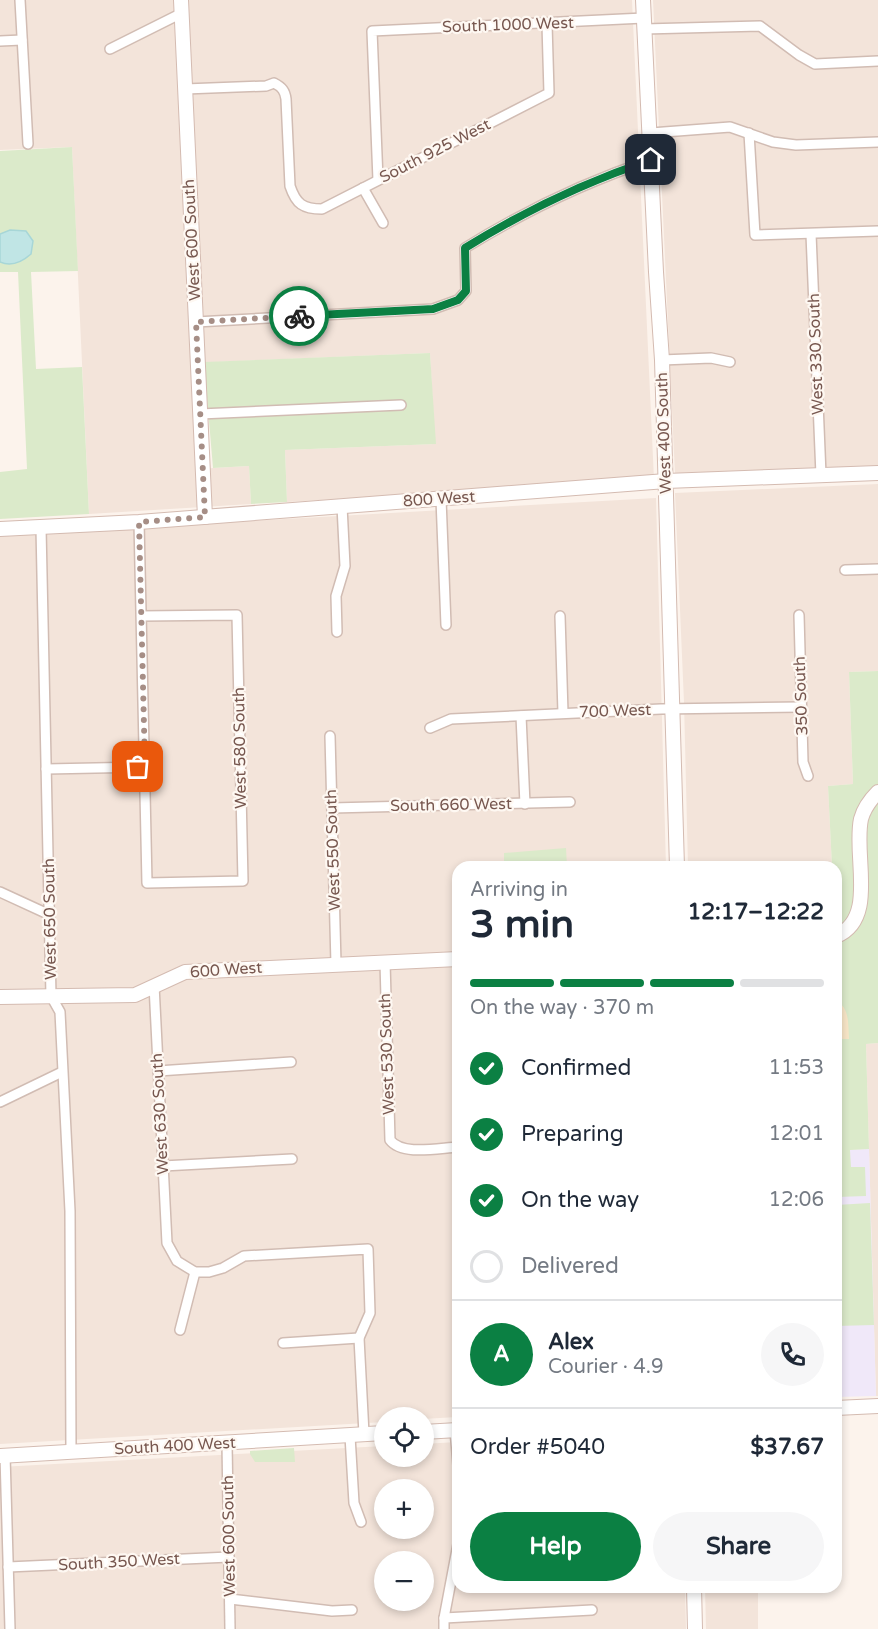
<!DOCTYPE html>
<html lang="en">
<head>
<meta charset="utf-8">
<style>
  :root { --surface:#fff; --page:#f6f6f7; --text:#1f2937; --muted:#747a83; --line:#e0e1e3; --accent:#0b8043 }
  body { margin:0; font-family:"Varela Round",sans-serif; background:var(--page); color:var(--text); height:100vh; display:flex; flex-direction:column; font-size:22px; white-space:nowrap }
  * { box-sizing:border-box; margin:0 }
  p { font-size:20px; color:var(--muted) }
  .icon { flex:none; width:33px; height:33px; fill:none; stroke:currentColor; stroke-width:2; stroke-linecap:round; stroke-linejoin:round }
  .map { position:relative; flex:1; overflow:hidden }
  .sheet { position:absolute; left:452px; top:861px; width:390px; height:732px; display:flex; flex-direction:column; background:var(--surface); border-radius:18px; box-shadow:0 3px 9px #0003 }
  .sheet>* { flex:none }
  .controls { position:absolute; left:374px; top:1407px; display:grid; gap:12px }
  .controls a { display:grid; place-items:center; width:60px; height:60px; border-radius:50%; background:var(--surface); box-shadow:0 3px 9px #0003; font-size:30px }
  .pin { position:absolute; display:grid; place-items:center; width:51px; height:51px; color:#fff; margin:-26px; border-radius:12px; box-shadow:0 3px 9px #0006 }
  .courier { position:absolute; display:grid; place-items:center; width:60px; height:60px; margin:-30px; border:4px solid #0b8043; border-radius:50%; background:#fff; color:#222; box-shadow:0 2px 8px #0007 }
  .headline em { font-style:normal; font-weight:700 }
  .headline div { display:flex; flex-direction:column-reverse }
  .headline { display:flex; align-items:center; justify-content:space-between; height:102px; padding:0 18px }
  h1 { font-size:39px; font-weight:700; line-height:45px }
  .bar { display:grid; grid-template-columns:repeat(4,1fr); gap:9px 6px; align-content:center; height:72px; padding:0 18px }
  .bar i { height:8px; border-radius:4px; background:var(--line) }
  .bar .active { background:var(--accent) }
  .bar p { grid-column:span 4 }
  .line { display:flex; align-items:center; gap:15px; padding:0 18px; border-top:2px solid var(--line) }
  .line div { flex:1 }
  .round { display:grid; place-items:center; flex:none; width:63px; height:63px; border-radius:32px; background:var(--page) }
  ol { padding:0 18px; list-style:none }
  li { display:flex; align-items:center; gap:18px; height:66px }
  li p { margin-inline-start:auto }
  li .icon { padding:6px; border-radius:50%; background:var(--accent); color:#fff; stroke-width:4 }
  li:last-child { color:var(--muted) }
  li i { width:33px; height:33px; border:3px solid var(--line); border-radius:50% }
  .cta { display:flex; gap:12px; margin-top:auto; padding:12px 18px }
  .cta a { flex:1; height:69px; border-radius:36px; background:var(--accent); color:#fff; font-size:24px; font-weight:700; line-height:69px; text-align:center }
  .cta a+a { background:var(--page); color:var(--text) }
  .map>svg:first-child { display:block }
  .residential { fill:#f3e4da; fill-rule:evenodd }
  .education { fill:#f0e8f9 }
  .green { fill:#dbeaca }
  .sand { fill:#f9e7c8 }
  .water { fill:#c0e5e5; stroke:#a7d6d7; stroke-width:1.5 }
  .lines { fill:none; stroke-linecap:round; stroke-linejoin:round }
  .street-casing { stroke:#d1bcb3; stroke-width:12 }
  .secondary-casing { stroke:#d4bbb1; stroke-width:16 }
  .street { stroke:#fff; stroke-width:9 }
  .secondary { stroke:#fff; stroke-width:14 }
  .done { stroke:#a68e86; stroke-width:6; stroke-dasharray:0 10.8 }
  .route { stroke:#0b8043; stroke-width:8 }
  .labels { text-anchor:middle; dominant-baseline:central; stroke-width:4.5; stroke-linejoin:round; paint-order:stroke }
  .street-label { font-size:16px; fill:#77574f; stroke:#fef8f2 }
</style>
</head>
<body>
<div class="map">
<svg width="878" height="1629" viewBox="0 0 878 1629">
  <rect width="100%" height="100%" fill="#fcf3ec"/>
  <g class="residential">
    <path d="M0,0H632L654,480L287,502L285,450L435,444L430,353L191,363L196,469L249,466L251,504L89,514L72,147L0,150Z"/>
    <path d="M653,0H878V466L675,474Z"/>
    <path d="M878,484V671L849,672L853,784L828,786L832,867H688L684,702L675,493Z"/>
    <path d="M656,498L666,867H458L457,1417L423,1419V1418H384V1422L0,1444V535Z"/>
    <path d="M878,1043V1396H876L866,1044Z"/>
    <path d="M457,1442L458,1587H685L686,1629H0V1467L384,1446V1456H423V1444ZM384,1490H423V1528H384ZM384,1562H423V1600H384Z"/>
    <path d="M705,1587H758V1629H706Z"/>
  </g>
  <path class="education" d="M869,1149L876,1396L836,1397V1150Z"/>
  <g class="green">
    <path d="M72,147L78,271L31,272L36,369L82,367L89,514L0,519V472L27,469L18,272H0V151Z"/>
    <path d="M430,353L436,444L285,450L287,502L251,504L249,466L213,468L204,362Z"/>
    <path d="M878,671V1043L866,1044L869,1149L850,1150L851,1167H865L866,1196L837,1197L836,1150V867H832L828,786L853,784L849,672Z"/>
    <path d="M566,848L567,867H504V853Z"/>
    <path d="M870,1203L874,1325L836,1326V1205Z"/>
    <path d="M294,1448L295,1462H255L250,1454V1451Z"/>
  </g>
  <path class="sand" d="M836,1000C850,1009 848,1023 849,1039H836Z"/>
  <path class="water" d="M10,230L26,231L33,241L31,254C22,262 11,267 0,262V234Z"/>
  <g class="lines">
    <defs>
      <g id="street">
        <path d="M20,0L28,144"/>
        <path d="M644,29L760,26L799,55L815,64L878,61"/>
        <path d="M0,41L22,40"/>
        <path d="M110,49L182,13"/>
        <path d="M185,89L266,86L274,83C282,87 285,91 286,99L290,186C296,204 303,209 322,209L549,93L547,24"/>
        <path d="M651,133L730,127L773,142L796,145L878,142"/>
        <path d="M749,133L755,235L878,231"/>
        <path d="M378,180L372,31L644,18"/>
        <path d="M363,188L383,223"/>
        <path d="M811,234L821,475"/>
        <path d="M196,322L433,309L458,300L466,291L465,248C523,212 585,182 651,160"/>
        <path d="M662,360L711,358L730,362"/>
        <path d="M200,414L401,405"/>
        <path d="M441,499L446,625"/>
        <path d="M139,522C141,642 145,763 147,883L243,881L237,615L141,616"/>
        <path d="M41,528L51,996L60,1012L70,1211L71,1451"/>
        <path d="M845,570L878,569"/>
        <path d="M799,615L803,762L808,776"/>
        <path d="M560,616L563,713"/>
        <path d="M337,632L336,596L345,566L342,506"/>
        <path d="M521,716L525,804"/>
        <path d="M430,728L451,719L661,709L801,707"/>
        <path d="M330,736L336,964"/>
        <path d="M46,769L145,767"/>
        <path d="M332,808L570,802"/>
        <path d="M0,892L50,915"/>
        <path d="M385,962L390,1140C402,1156 438,1148 458,1147"/>
        <path d="M154,985L167,1243L177,1261L195,1272H209L223,1268L244,1256L368,1249L370,1313L359,1338L364,1434"/>
        <path d="M158,1071L291,1062"/>
        <path d="M0,1102L62,1072"/>
        <path d="M163,1166L292,1159"/>
        <path d="M458,1239V1259"/>
        <path d="M180,1330L195,1272"/>
        <path d="M283,1343L359,1338"/>
        <path d="M455,1430L458,1465"/>
        <path d="M350,1436L354,1503L361,1522"/>
        <path d="M227,1443L230,1629"/>
        <path d="M5,1455L10,1629"/>
        <path d="M8,1567L229,1557"/>
        <path d="M230,1599L332,1611L352,1610"/>
        <path d="M444,1618L592,1610"/>
        <path d="M444,1629V1618L458,1544"/>
      </g>
      <g id="secondary">
        <path d="M181,0L205,517"/>
        <path d="M643,0L656,272L662,360L677,867"/>
        <path d="M0,529L139,522L666,481L878,473"/>
        <path d="M836,936C878,919 853,856 861,819C864,808 870,800 878,792"/>
        <path d="M0,997L135,995L185,972L458,959"/>
        <path d="M836,1408L878,1406"/>
        <path d="M423,1432L458,1430"/>
        <path d="M0,1456L384,1433"/>
        <path d="M694,1587L695,1629"/>
      </g>
    </defs>
    <use href="#street" class="street-casing"/>
    <use href="#secondary" class="secondary-casing"/>
    <use href="#street" class="street"/>
    <use href="#secondary" class="secondary"/>
  </g>
  <g class="lines">
    <path class="done" d="M138,767H145L139,522L205,517L196,322L299,316"/>
    <path class="route" d="M299,316L433,309L458,300L466,291L465,248C523,212 585,182 651,160"/>
  </g>
  <g class="labels">
    <g class="street-label">
      <text transform="translate(508 25) rotate(-2)">South 1000 West</text>
      <text transform="translate(435 151) rotate(-27)">South 925 West</text>
      <text transform="translate(192 240) rotate(-93)">West 600 South</text>
      <text transform="translate(816 354) rotate(-92)">West 330 South</text>
      <text transform="translate(664 433) rotate(-92)">West 400 South</text>
      <text transform="translate(439 499) rotate(-4)">800 West</text>
      <text transform="translate(801 696) rotate(-92)">350 South</text>
      <text transform="translate(615 711) rotate(-2)">700 West</text>
      <text transform="translate(240 748) rotate(-91)">West 580 South</text>
      <text transform="translate(451 805) rotate(-1)">South 660 West</text>
      <text transform="translate(333 850) rotate(-92)">West 550 South</text>
      <text transform="translate(50 919) rotate(-91)">West 650 South</text>
      <text transform="translate(226 970) rotate(-4)">600 West</text>
      <text transform="translate(387 1054) rotate(-92)">West 530 South</text>
      <text transform="translate(160 1114) rotate(-93)">West 630 South</text>
      <text transform="translate(175 1446) rotate(-3)">South 400 West</text>
      <text transform="translate(229 1536) rotate(-91)">West 600 South</text>
      <text transform="translate(119 1562) rotate(-3)">South 350 West</text>
    </g>
  </g>
</svg>
<div class="controls">
<a><svg class="icon" aria-label="locate" viewBox="0 0 24 24"><circle cx="12" cy="12" r="6"/><path d="M12 2v4M12 18v4M2 12h4M18 12h4"/></svg></a>
<a>+</a>
<a>−</a>
</div>
<div class="pin" style="left:138px;top:767px;background:#ea580c"><svg class="icon" aria-label="bag" viewBox="0 0 24 24"><path d="M5 8h14l-1 12H6zM9 8a3 3 0 0 1 6 0"/></svg></div>
<div class="pin" style="left:651px;top:160px;background:#1f2937"><svg class="icon" aria-label="home" viewBox="0 0 24 24"><path d="M3 11l9-7 9 7M6 9v11h12V9"/></svg></div>
<div class="courier" style="left:299px;top:316px"><svg class="icon" aria-label="bike" viewBox="0 0 24 24"><circle cx="6" cy="16" r="4"/><circle cx="18" cy="16" r="4"/><path d="M6 16l4-8h5l3 8M10 8l3 8H6M13 5h3"/></svg></div>
<section class="sheet">
<div class="headline"><div><h1>3 min</h1><p>Arriving in</p></div><em>12:17–12:22</em></div>
<div class="bar"><i class="active"></i><i class="active"></i><i class="active"></i><i></i><p>On the way · 370 m</p></div>
<ol>
<li><svg class="icon" aria-label="check" viewBox="0 0 24 24"><path d="M5 12l5 5 9-10"/></svg>Confirmed<p>11:53</p></li>
<li><svg class="icon" aria-label="check" viewBox="0 0 24 24"><path d="M5 12l5 5 9-10"/></svg>Preparing<p>12:01</p></li>
<li><svg class="icon" aria-label="check" viewBox="0 0 24 24"><path d="M5 12l5 5 9-10"/></svg>On the way<p>12:06</p></li>
<li><i></i>Delivered</li>
</ol>
<div class="line" style="height:108px"><b class="round" style="background:var(--accent);color:#fff">A</b><div><b>Alex</b><p>Courier · 4.9</p></div><a class="round"><svg class="icon" aria-label="phone" viewBox="0 0 24 24"><path d="M5 4h4l2 5-3 2q2 4 5 5l2-3 5 2v4C11 20 4 13 5 4z"/></svg></a></div>
<div class="line" style="height:78px"><div>Order #5040</div><b>$37.67</b></div>
<div class="cta"><a>Help</a><a>Share</a></div>
</section>
</div>
</body>
</html>
